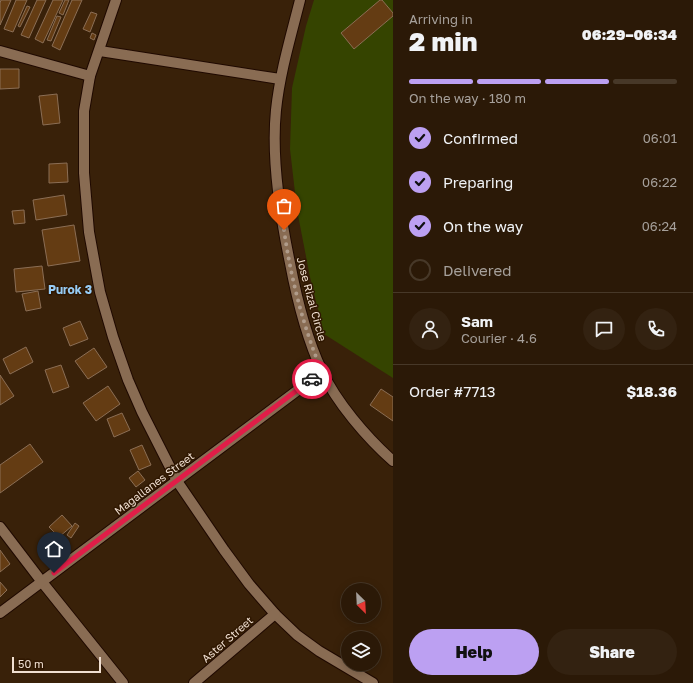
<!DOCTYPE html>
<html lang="en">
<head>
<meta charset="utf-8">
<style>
  :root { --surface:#2b1907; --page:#321; --text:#f1f3f6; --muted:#a6a09b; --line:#473828; --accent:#bca0f2 }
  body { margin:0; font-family:"Golos Text",sans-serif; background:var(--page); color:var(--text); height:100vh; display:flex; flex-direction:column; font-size:15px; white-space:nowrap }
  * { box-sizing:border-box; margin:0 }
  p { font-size:13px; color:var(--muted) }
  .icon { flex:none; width:22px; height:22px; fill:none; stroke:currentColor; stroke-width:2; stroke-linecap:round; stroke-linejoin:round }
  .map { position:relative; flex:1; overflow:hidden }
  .drawer { display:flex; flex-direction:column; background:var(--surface); width:300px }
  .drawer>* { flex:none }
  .needle { width:26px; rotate:156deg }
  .tools { position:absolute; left:341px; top:583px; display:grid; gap:8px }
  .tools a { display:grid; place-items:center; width:40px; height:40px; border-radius:50%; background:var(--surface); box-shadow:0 2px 10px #0003,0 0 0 1px var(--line); font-size:20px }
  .scale { position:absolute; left:12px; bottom:10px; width:89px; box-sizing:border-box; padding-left:4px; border:2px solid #f0dfd1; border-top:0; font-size:11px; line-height:14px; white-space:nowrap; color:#f0dfd1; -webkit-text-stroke:3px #2f1701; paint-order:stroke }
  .pin { position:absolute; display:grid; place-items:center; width:34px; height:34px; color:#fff; margin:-41px -17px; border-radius:50% 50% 50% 0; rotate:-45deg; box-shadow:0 0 4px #0007 }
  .pin .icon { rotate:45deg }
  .courier { position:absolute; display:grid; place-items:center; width:40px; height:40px; margin:-20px; border:3px solid #e11d48; border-radius:50%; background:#fff; color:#222; box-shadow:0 1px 5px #0007 }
  .head em { font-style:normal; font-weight:800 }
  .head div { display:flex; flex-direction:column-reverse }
  .head { display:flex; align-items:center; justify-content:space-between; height:68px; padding:0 16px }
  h1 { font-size:26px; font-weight:800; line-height:30px }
  .bar { display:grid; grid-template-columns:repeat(4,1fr); gap:6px 4px; align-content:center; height:48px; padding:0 16px }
  .bar i { height:5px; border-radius:3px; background:var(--line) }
  .bar .on { background:var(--accent) }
  .bar p { grid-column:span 4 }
  .line { display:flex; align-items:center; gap:10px; padding:0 16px; border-top:1px solid var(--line) }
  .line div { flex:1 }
  .round { display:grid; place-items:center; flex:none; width:42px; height:42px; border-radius:21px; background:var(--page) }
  ol { padding:0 16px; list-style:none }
  li { display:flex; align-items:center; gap:12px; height:44px }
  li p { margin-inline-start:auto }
  li .icon { padding:4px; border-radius:50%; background:var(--accent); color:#111; stroke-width:4 }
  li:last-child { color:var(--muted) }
  li i { width:22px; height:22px; border:2px solid var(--line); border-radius:50% }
  .button { display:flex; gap:8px; margin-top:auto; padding:8px 16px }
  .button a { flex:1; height:46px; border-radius:24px; background:var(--accent); color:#111; font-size:16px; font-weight:800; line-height:46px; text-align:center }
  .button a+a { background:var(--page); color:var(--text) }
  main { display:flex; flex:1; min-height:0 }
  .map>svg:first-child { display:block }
  .green { fill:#354400 }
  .building { fill:#643c13; stroke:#8b6e55 }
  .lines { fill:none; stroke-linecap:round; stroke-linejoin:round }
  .minor-casing { stroke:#1f0900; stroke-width:12 }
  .minor { stroke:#896c53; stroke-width:10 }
  .done { stroke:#b09c8b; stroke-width:4; stroke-dasharray:0 7.2 }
  .route { stroke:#e11d48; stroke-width:5 }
  .labels { text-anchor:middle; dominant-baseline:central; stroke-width:3; stroke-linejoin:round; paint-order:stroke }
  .street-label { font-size:11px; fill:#f0dfd1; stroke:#2f1701 }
  .neighbourhood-label { font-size:12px; font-weight:bold; fill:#97ccf5; stroke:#2f1701 }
</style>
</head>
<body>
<main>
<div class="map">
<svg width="393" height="683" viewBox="0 0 393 683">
  <rect width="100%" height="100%" fill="#392109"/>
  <path class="green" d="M314,0H393V378L324,334L310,277L297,210L290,149L292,88L306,26Z"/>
  <g class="building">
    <path d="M1,0H11L0,25V3Z"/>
    <path d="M16,0H27L13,32L4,29Z"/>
    <path d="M37,0H46L29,38L21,35Z"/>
    <path d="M53,0H63L43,43L35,39Z"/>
    <path d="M65,0H69L63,15L59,13Z"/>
    <path d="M72,0H82L60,50L52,46Z"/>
    <path d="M380,0H382L393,13V16L354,49L341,33Z"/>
    <path d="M27,6L30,7L20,27L18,26Z"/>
    <path d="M91,12L97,14L90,32L83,29Z"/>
    <path d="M57,16L61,17L51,41L47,40Z"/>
    <path d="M92,33L96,35L94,40L90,38Z"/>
    <path d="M0,69H19V88L0,89Z"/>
    <path d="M57,94L60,123L43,125L39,96Z"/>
    <path d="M67,163L68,182L49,183V164Z"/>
    <path d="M64,195L67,215L36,220L33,200Z"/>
    <path d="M24,210L25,223L14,224L12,211Z"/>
    <path d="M74,225L80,261L48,266L42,230Z"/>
    <path d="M42,266L45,289L16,292L14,269Z"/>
    <path d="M38,291L41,308L26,311L22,294Z"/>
    <path d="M80,321L88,339L70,346L63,328Z"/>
    <path d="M26,347L33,362L10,374L3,359Z"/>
    <path d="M94,348L107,367L88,379L75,361Z"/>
    <path d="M61,365L69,387L53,393L45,370Z"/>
    <path d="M0,375L14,396L0,405Z"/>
    <path d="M108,386L120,404L96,421L83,403Z"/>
    <path d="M381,389L393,397V421L370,405Z"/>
    <path d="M122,413L130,430L114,437L107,419Z"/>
    <path d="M30,444L43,462L0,493V465Z"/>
    <path d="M142,445L151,465L139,470L130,450Z"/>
    <path d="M138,471L145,480L136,487L129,478Z"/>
    <path d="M62,515L72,526L59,537L49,527Z"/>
    <path d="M75,523L79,526L71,538L67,535Z"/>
    <path d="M0,550L10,564L0,572Z"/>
    <path d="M0,582L7,590L0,597Z"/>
  </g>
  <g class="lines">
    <defs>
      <g id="minor">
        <path d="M116,0L90,76L84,111V173L89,232L100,292L113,337L128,380L142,412L177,481L224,550L249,584L275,614L297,635L319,651L373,683"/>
        <path d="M300,0C291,36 280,72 276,110C271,159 280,215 290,263C297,300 306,337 322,371C336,402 367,438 393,461"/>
        <path d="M0,51L90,76"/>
        <path d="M100,51L280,79"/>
        <path d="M0,527L42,582L123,683"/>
        <path d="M0,613L322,372"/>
        <path d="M194,683L275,614"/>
      </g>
    </defs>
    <use href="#minor" class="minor-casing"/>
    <use href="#minor" class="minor"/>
  </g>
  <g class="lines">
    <path class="done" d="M284,230C291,279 303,326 322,372L312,379"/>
    <path class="route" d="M54,573L312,379"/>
  </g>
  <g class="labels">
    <g class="street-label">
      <text transform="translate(312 299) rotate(75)">Jose Rizal Circle</text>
      <text transform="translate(154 483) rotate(-37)">Magallanes Street</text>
      <text transform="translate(227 639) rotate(-41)">Aster Street</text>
    </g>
    <g class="neighbourhood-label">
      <text x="70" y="289">Purok 3</text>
    </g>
  </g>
</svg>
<div class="tools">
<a><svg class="needle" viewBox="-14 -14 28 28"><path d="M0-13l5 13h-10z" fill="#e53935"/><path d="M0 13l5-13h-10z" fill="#a6a09b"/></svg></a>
<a><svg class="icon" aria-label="layers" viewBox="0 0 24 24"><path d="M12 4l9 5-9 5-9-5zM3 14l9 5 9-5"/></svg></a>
</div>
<div class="scale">50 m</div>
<div class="pin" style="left:284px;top:230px;background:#ea580c"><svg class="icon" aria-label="bag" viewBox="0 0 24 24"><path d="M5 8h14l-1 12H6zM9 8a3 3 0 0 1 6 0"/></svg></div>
<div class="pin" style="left:54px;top:573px;background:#1f2937"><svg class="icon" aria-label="home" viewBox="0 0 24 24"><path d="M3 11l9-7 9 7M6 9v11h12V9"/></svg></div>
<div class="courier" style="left:312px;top:379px"><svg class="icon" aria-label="car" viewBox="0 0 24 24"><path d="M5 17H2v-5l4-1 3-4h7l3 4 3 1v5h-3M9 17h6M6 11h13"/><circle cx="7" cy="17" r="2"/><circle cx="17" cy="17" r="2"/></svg></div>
</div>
<section class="drawer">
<div class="head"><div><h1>2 min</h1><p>Arriving in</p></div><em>06:29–06:34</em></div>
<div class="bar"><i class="on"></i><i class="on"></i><i class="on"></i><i></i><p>On the way · 180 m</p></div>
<ol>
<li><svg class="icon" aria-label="check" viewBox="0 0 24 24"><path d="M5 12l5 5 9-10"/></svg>Confirmed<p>06:01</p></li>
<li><svg class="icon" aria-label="check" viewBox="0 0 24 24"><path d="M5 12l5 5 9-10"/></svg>Preparing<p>06:22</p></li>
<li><svg class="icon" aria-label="check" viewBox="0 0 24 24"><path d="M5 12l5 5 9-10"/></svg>On the way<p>06:24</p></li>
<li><i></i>Delivered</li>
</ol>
<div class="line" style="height:72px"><a class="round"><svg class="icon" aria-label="person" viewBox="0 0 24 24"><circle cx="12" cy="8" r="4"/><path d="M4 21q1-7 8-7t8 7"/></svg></a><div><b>Sam</b><p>Courier · 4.6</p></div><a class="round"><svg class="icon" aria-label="chat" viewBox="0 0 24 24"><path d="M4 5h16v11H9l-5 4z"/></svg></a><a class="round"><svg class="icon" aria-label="phone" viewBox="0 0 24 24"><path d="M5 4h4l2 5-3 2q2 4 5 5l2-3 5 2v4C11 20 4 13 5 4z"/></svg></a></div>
<div class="line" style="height:52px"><div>Order #7713</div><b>$18.36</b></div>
<div class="button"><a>Help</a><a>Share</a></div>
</section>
</main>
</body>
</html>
